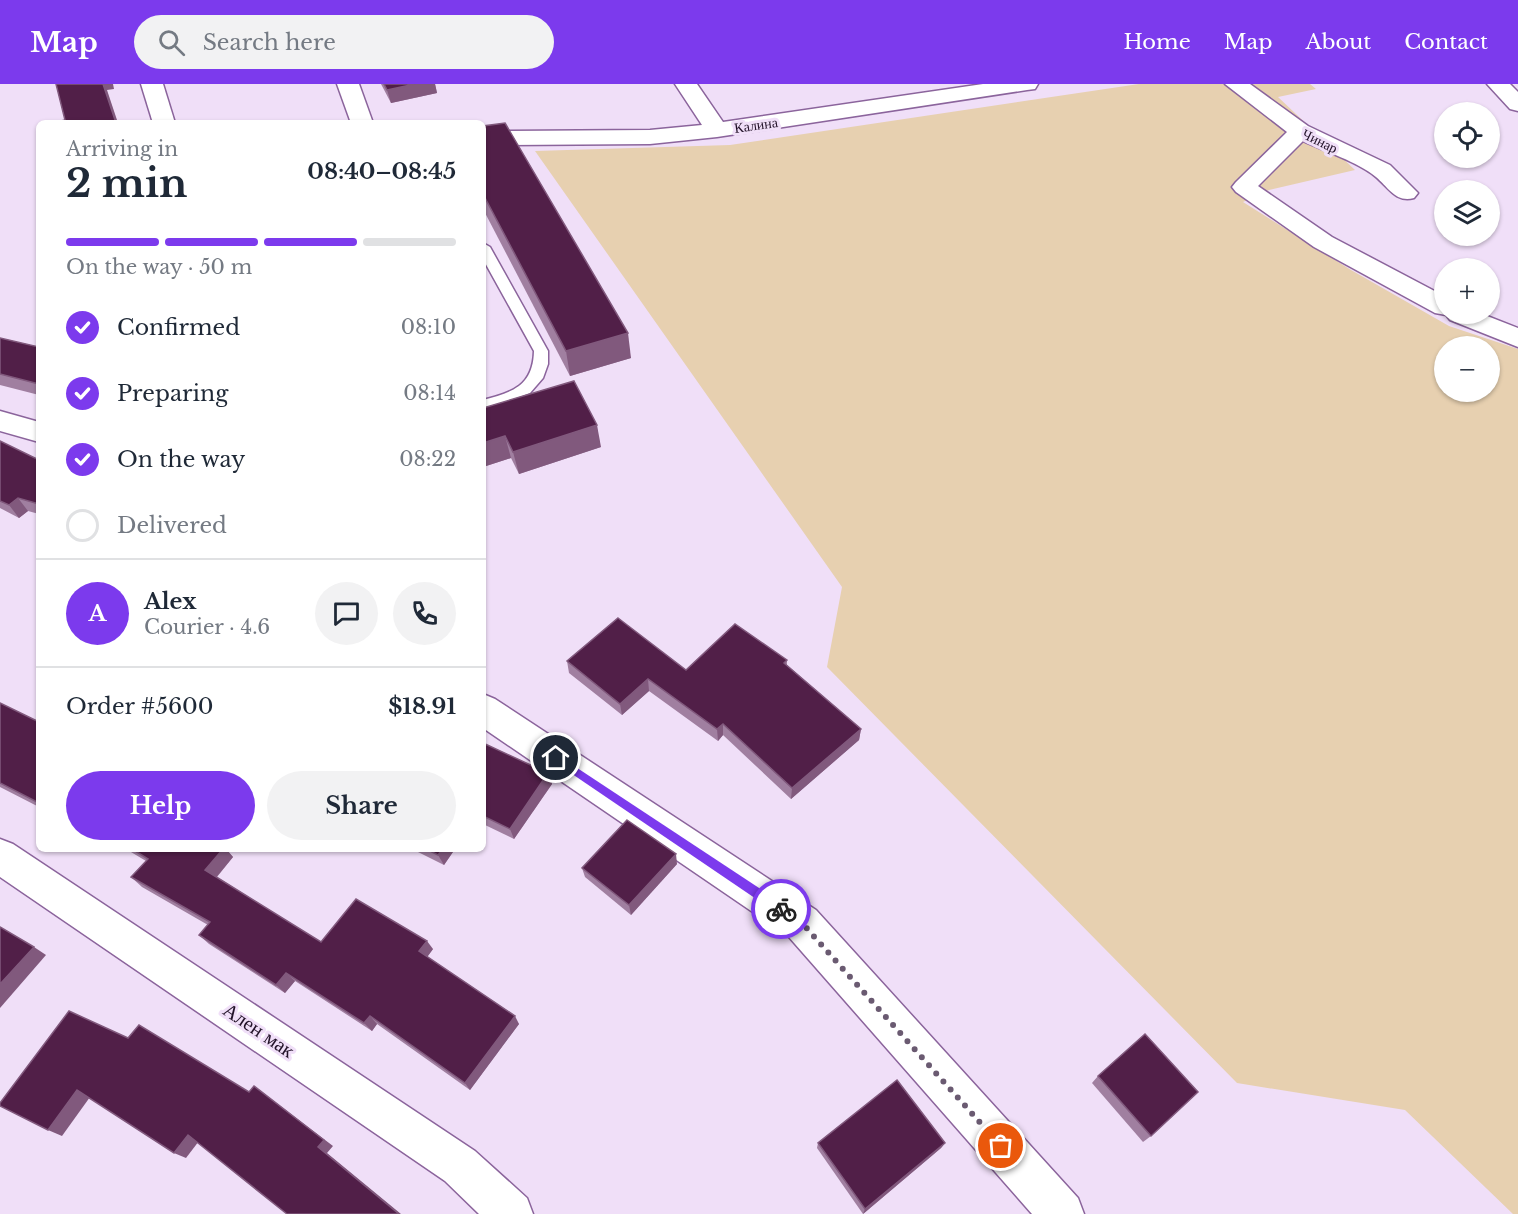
<!DOCTYPE html>
<html lang="en">
<head>
<meta charset="utf-8">
<style>
  :root { --surface:#fff; --page:#f2f2f3; --text:#1f2937; --muted:#747a83; --line:#e0e1e3; --accent:#7c3aed }
  body { margin:0; font-family:"Libre Baskerville",serif; background:var(--page); color:var(--text); height:100vh; display:flex; flex-direction:column; font-size:22px; white-space:nowrap }
  * { box-sizing:border-box; margin:0 }
  p { font-size:20px; color:var(--muted) }
  .icon { flex:none; width:33px; height:33px; fill:none; stroke:currentColor; stroke-width:2; stroke-linecap:round; stroke-linejoin:round }
  .map { position:relative; flex:1; overflow:hidden }
  .sheet { position:absolute; left:36px; top:36px; width:450px; height:732px; display:flex; flex-direction:column; background:var(--surface); border-radius:9px; box-shadow:0 2px 4px #0004 }
  .sheet>* { flex:none }
  .tools { position:absolute; left:1434px; top:18px; display:grid; gap:12px }
  .tools a { display:grid; place-items:center; width:66px; height:66px; border-radius:50%; background:var(--surface); box-shadow:0 2px 4px #0004; font-size:30px }
  .pin { position:absolute; display:grid; place-items:center; width:51px; height:51px; color:#fff; margin:-26px; border:3px solid #fff; border-radius:50%; box-shadow:0 2px 6px #0007 }
  .courier { position:absolute; display:grid; place-items:center; width:60px; height:60px; margin:-30px; border:4px solid #7c3aed; border-radius:50%; background:#fff; color:#222; box-shadow:0 2px 8px #0007 }
  .overview em { font-style:normal; font-weight:800 }
  .overview div { display:flex; flex-direction:column-reverse }
  .overview { display:flex; align-items:center; justify-content:space-between; height:102px; padding:0 30px }
  h1 { font-size:39px; font-weight:800; line-height:45px }
  .bar { display:grid; grid-template-columns:repeat(4,1fr); gap:9px 6px; align-content:center; height:72px; padding:0 30px }
  .bar i { height:8px; border-radius:4px; background:var(--line) }
  .bar .selected { background:var(--accent) }
  .bar p { grid-column:span 4 }
  .line { display:flex; align-items:center; gap:15px; padding:0 30px; border-top:2px solid var(--line) }
  .line div { flex:1 }
  .round { display:grid; place-items:center; flex:none; width:63px; height:63px; border-radius:32px; background:var(--page) }
  ol { padding:0 30px; list-style:none }
  li { display:flex; align-items:center; gap:18px; height:66px }
  li p { margin-inline-start:auto }
  li .icon { padding:6px; border-radius:50%; background:var(--accent); color:#fff; stroke-width:4 }
  li:last-child { color:var(--muted) }
  li i { width:33px; height:33px; border:3px solid var(--line); border-radius:50% }
  .primary-button { display:flex; gap:12px; margin-top:auto; padding:12px 30px }
  .primary-button a { flex:1; height:69px; border-radius:36px; background:var(--accent); color:#fff; font-size:24px; font-weight:800; line-height:69px; text-align:center }
  .primary-button a+a { background:var(--page); color:var(--text) }
  header { display:flex; align-items:center; gap:36px; box-sizing:border-box; height:84px; padding:0 30px; background:var(--accent); color:#fff }
  header strong { font-size:28px }
  nav { display:flex; gap:33px; margin-inline-start:auto; font-size:21px }
  .search { width:420px; height:54px; background:var(--page); display:flex; align-items:center; gap:15px; box-sizing:border-box; padding:0 21px; border-radius:33px; color:var(--muted); font-size:22px }
  .map>svg:first-child { display:block }
  .green { fill:#e7d0b0; fill-rule:evenodd }
  .lines { fill:none; stroke-linecap:round; stroke-linejoin:round }
  .service-casing { stroke:#8b649c; stroke-width:3 }
  .minor-casing { stroke:#8b649c; stroke-width:3 }
  .service { fill:#fff; fill-rule:evenodd }
  .minor { fill:#fff; fill-rule:evenodd }
  .wall { fill:#a07fa0 }
  .shaded-wall { fill:#81597d }
  .building { fill:#511f48; stroke:#81597d; stroke-width:1.5 }
  .route { fill:#7c3aed }
  .done { stroke:#6a5a71; stroke-width:6; stroke-dasharray:0 10.8 }
  .labels { text-anchor:middle; dominant-baseline:central; stroke-width:6; stroke-linejoin:round; paint-order:stroke }
  .far-street-label { font-size:14px; fill:#221228; stroke:#f0dff8 }
  .near-street-label { font-size:20px; fill:#221228; stroke:#f0dff8 }
</style>
</head>
<body>
<header>
<strong>Map</strong>
<div class="search"><svg class="icon" aria-label="search" viewBox="0 0 24 24"><circle cx="10" cy="10" r="6"/><path d="M15 15l6 6"/></svg>Search here</div>
<nav><a>Home</a><a>Map</a><a>About</a><a>Contact</a></nav>
</header>
<div class="map">
<svg width="1518" height="1130" viewBox="0 0 1518 1130">
  <rect width="100%" height="100%" fill="#f0dff8"/>
  <path class="green" d="M1139,0H1310L1316,5L1278,13L1355,86L1269,106L1243,118L1351,186L1449,242L1518,265V1130H1513L1405,1026L1237,999L827,583L842,503L535,67L730,61ZM1444,262H1490V308H1444Z"/>
  <g class="lines">
    <defs>
      <path id="service" d="M483,159L490,163L548,267V280L543,294L530,309L483,326V316C513,308 533,302 534,267L483,175Z"/>
      <g id="minor">
        <path d="M141,0H163L175,39H153Z"/>
        <path d="M337,0H359L373,39H351Z"/>
        <path d="M675,0H697L723,38L983,0H1038L1035,5L1027,6L717,53L650,60L503,61L483,65V51L503,47L650,46L702,41Z"/>
        <path d="M1225,0H1250L1308,42L1390,81L1418,109L1414,114C1396,119 1389,104 1376,93C1358,78 1324,67 1303,57L1258,102L1332,153L1444,212V230H1482L1518,244V263L1450,236L1446,231L1435,229L1314,163L1236,108L1232,103L1236,98L1287,48Z"/>
        <path d="M1487,0H1510L1518,8V27L1510,25Z"/>
        <path d="M0,327L39,338V358L0,347Z"/>
        <path d="M483,610L495,615L816,826L1078,1114L1084,1130H1032L788,852L483,644Z"/>
        <path d="M0,755L13,760L475,1067L527,1114L533,1130H479L445,1097L0,793Z"/>
      </g>
    </defs>
    <use href="#service" class="service-casing"/>
    <use href="#minor" class="minor-casing"/>
    <use href="#service" class="service"/>
    <use href="#minor" class="minor"/>
  </g>
  <g class="wall">
    <path d="M381,0H435L437,9L391,19Z"/>
    <path d="M483,42L631,274L570,292L483,125Z"/>
    <path d="M0,254L39,263V311L0,301Z"/>
    <path d="M483,324L601,363L519,390L511,374L483,383Z"/>
    <path d="M0,357L39,376V430L28,427L19,434L0,424Z"/>
    <path d="M787,576V581L861,645L859,656L791,715L723,651L718,657L649,607L622,631L569,589L567,577L686,586Z"/>
    <path d="M0,619L37,637L39,635V723L0,703Z"/>
    <path d="M483,659L548,689L552,700L514,755L483,740Z"/>
    <path d="M126,765H226L233,773L217,793L321,858L433,865L427,873L519,940L470,1006L377,940L372,947L295,897L285,909L209,860L199,851L208,841L142,803L131,793L146,777Z"/>
    <path d="M412,765H455L444,781Z"/>
    <path d="M677,780L631,831L585,793L582,784Z"/>
    <path d="M1098,992L1151,1052L1143,1058L1092,999Z"/>
    <path d="M818,1059H945L941,1064L863,1130L817,1064Z"/>
  </g>
  <g class="shaded-wall">
    <path d="M103,0H113L114,5L107,6L118,39H116Z"/>
    <path d="M415,0H435L437,9L391,19L387,6Z"/>
    <path d="M628,249L631,274L570,292L566,267Z"/>
    <path d="M597,341L601,363L519,390L513,368Z"/>
    <path d="M505,352L511,374L483,383V359Z"/>
    <path d="M18,414L28,427L19,434L9,421Z"/>
    <path d="M648,595L649,607L622,631L620,620Z"/>
    <path d="M723,640V651L718,657L717,645Z"/>
    <path d="M483,642L486,648L483,652Z"/>
    <path d="M861,645L859,656L791,715L792,704Z"/>
    <path d="M548,689L552,700L514,755L510,745Z"/>
    <path d="M223,765H226L233,773L214,796L205,786Z"/>
    <path d="M443,765H455L444,781L438,771Z"/>
    <path d="M676,770L677,780L631,831L629,821Z"/>
    <path d="M427,857L433,865L425,876L419,867Z"/>
    <path d="M34,863L46,871L0,924V900Z"/>
    <path d="M286,889L295,897L285,909L276,901Z"/>
    <path d="M370,932L377,940L372,947L364,939Z"/>
    <path d="M515,932L519,940L470,1006L465,999Z"/>
    <path d="M254,1002L333,1062L327,1069L401,1130H399L318,1063Z"/>
    <path d="M77,1006L90,1013L62,1052L48,1046Z"/>
    <path d="M188,1051L199,1057L186,1074L174,1069Z"/>
    <path d="M945,1059L941,1064L863,1130L865,1125Z"/>
  </g>
  <g class="building">
    <path d="M56,0H103L116,39H62L61,37L65,36Z"/>
    <path d="M384,0H415L387,6Z"/>
    <path d="M505,39L628,249L566,267L483,110V42Z"/>
    <path d="M0,254L39,263V300L0,290Z"/>
    <path d="M574,297L597,341L513,368L505,352L483,359V324Z"/>
    <path d="M0,357L39,376V420L18,414L9,421L0,417Z"/>
    <path d="M618,534L686,586L735,540L787,576L784,579L861,645L792,704L723,640L717,645L648,595L620,620L567,577Z"/>
    <path d="M0,619L37,637L39,635V719L0,699Z"/>
    <path d="M483,659L548,689L510,745L483,732Z"/>
    <path d="M627,736L676,770L629,821L582,784Z"/>
    <path d="M132,765H223L205,786L321,858L356,815L427,857L419,867L515,932L465,999L370,932L364,939L286,889L276,901L199,851L210,838L131,793L148,775Z"/>
    <path d="M426,765H443L438,771Z"/>
    <path d="M0,843L34,863L0,900Z"/>
    <path d="M69,927L128,954L139,941L249,1008L254,1002L324,1056L318,1063L399,1130H287L188,1051L174,1069L77,1006L48,1046L0,1022V1019Z"/>
    <path d="M1145,950L1198,1008L1151,1052L1098,992Z"/>
    <path d="M897,996L945,1059L865,1125L818,1059Z"/>
  </g>
  <path class="route" d="M556,670L785,821V829H777L553,677V671Z"/>
  <g class="lines">
    <path class="done" d="M781,825L802,839L1001,1062"/>
  </g>
  <g class="labels">
    <g class="far-street-label">
      <text transform="translate(756 41) rotate(-8)">Калина</text>
      <text transform="translate(1320 57) rotate(26)">Чинар</text>
    </g>
    <g class="near-street-label">
      <text transform="translate(259 946) rotate(34)">Ален мак</text>
    </g>
  </g>
</svg>
<div class="tools">
<a><svg class="icon" aria-label="locate" viewBox="0 0 24 24"><circle cx="12" cy="12" r="6"/><path d="M12 2v4M12 18v4M2 12h4M18 12h4"/></svg></a>
<a><svg class="icon" aria-label="layers" viewBox="0 0 24 24"><path d="M12 4l9 5-9 5-9-5zM3 14l9 5 9-5"/></svg></a>
<a>+</a>
<a>−</a>
</div>
<div class="pin" style="left:1001px;top:1062px;background:#ea580c"><svg class="icon" aria-label="bag" viewBox="0 0 24 24"><path d="M5 8h14l-1 12H6zM9 8a3 3 0 0 1 6 0"/></svg></div>
<div class="pin" style="left:556px;top:674px;background:#1f2937"><svg class="icon" aria-label="home" viewBox="0 0 24 24"><path d="M3 11l9-7 9 7M6 9v11h12V9"/></svg></div>
<div class="courier" style="left:781px;top:825px"><svg class="icon" aria-label="bike" viewBox="0 0 24 24"><circle cx="6" cy="16" r="4"/><circle cx="18" cy="16" r="4"/><path d="M6 16l4-8h5l3 8M10 8l3 8H6M13 5h3"/></svg></div>
<section class="sheet">
<div class="overview"><div><h1>2 min</h1><p>Arriving in</p></div><em>08:40–08:45</em></div>
<div class="bar"><i class="selected"></i><i class="selected"></i><i class="selected"></i><i></i><p>On the way · 50 m</p></div>
<ol>
<li><svg class="icon" aria-label="check" viewBox="0 0 24 24"><path d="M5 12l5 5 9-10"/></svg>Confirmed<p>08:10</p></li>
<li><svg class="icon" aria-label="check" viewBox="0 0 24 24"><path d="M5 12l5 5 9-10"/></svg>Preparing<p>08:14</p></li>
<li><svg class="icon" aria-label="check" viewBox="0 0 24 24"><path d="M5 12l5 5 9-10"/></svg>On the way<p>08:22</p></li>
<li><i></i>Delivered</li>
</ol>
<div class="line" style="height:108px"><b class="round" style="background:var(--accent);color:#fff">A</b><div><b>Alex</b><p>Courier · 4.6</p></div><a class="round"><svg class="icon" aria-label="chat" viewBox="0 0 24 24"><path d="M4 5h16v11H9l-5 4z"/></svg></a><a class="round"><svg class="icon" aria-label="phone" viewBox="0 0 24 24"><path d="M5 4h4l2 5-3 2q2 4 5 5l2-3 5 2v4C11 20 4 13 5 4z"/></svg></a></div>
<div class="line" style="height:78px"><div>Order #5600</div><b>$18.91</b></div>
<div class="primary-button"><a>Help</a><a>Share</a></div>
</section>
</div>
</body>
</html>
